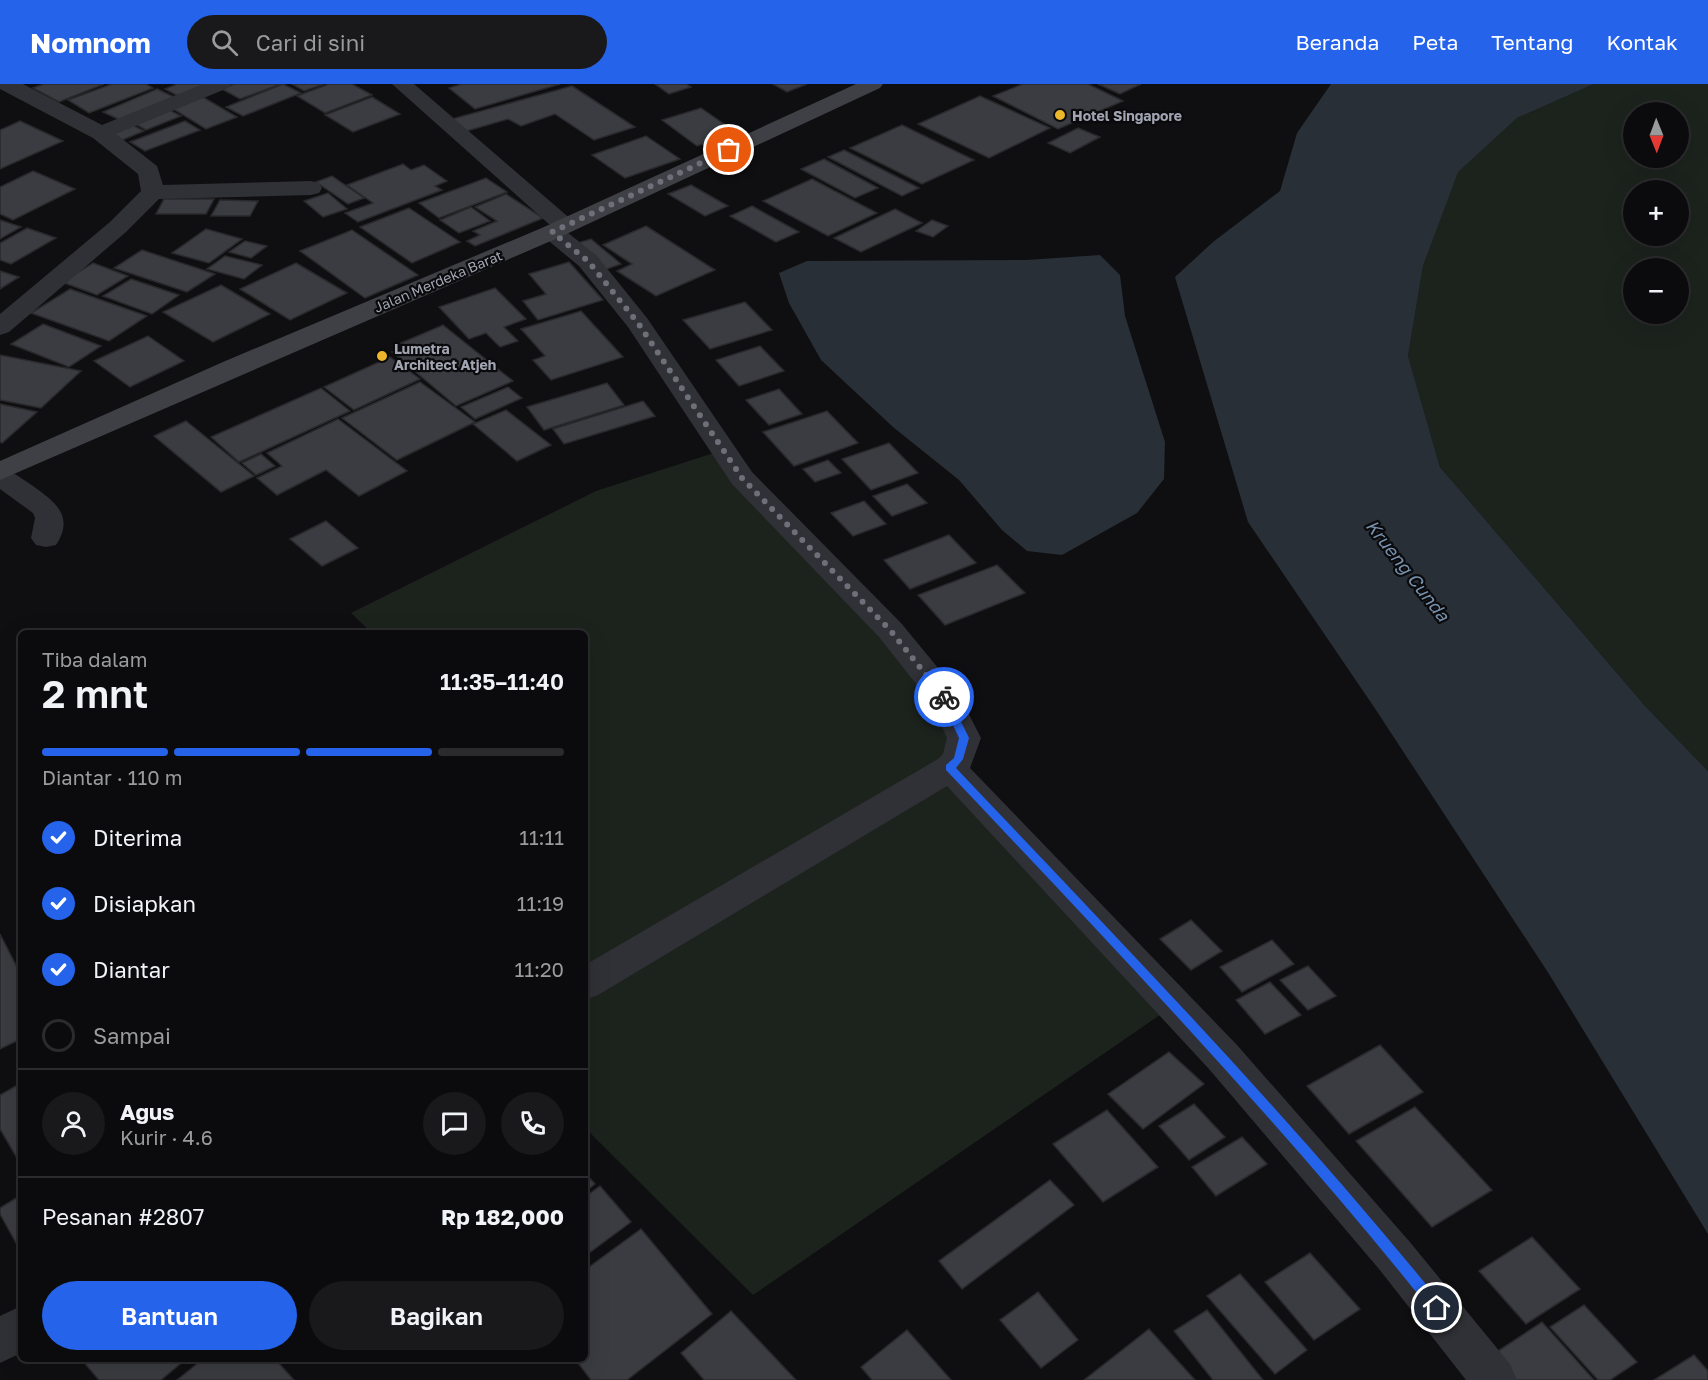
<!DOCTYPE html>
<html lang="id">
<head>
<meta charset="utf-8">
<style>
  :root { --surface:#0b0b0d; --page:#19191b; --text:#f1f3f6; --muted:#9a9b9d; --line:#2b2b2e; --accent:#2563eb }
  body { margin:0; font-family:"Golos Text",sans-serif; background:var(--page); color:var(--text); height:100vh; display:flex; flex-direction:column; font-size:22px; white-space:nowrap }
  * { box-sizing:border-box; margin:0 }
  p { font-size:20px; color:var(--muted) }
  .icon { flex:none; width:33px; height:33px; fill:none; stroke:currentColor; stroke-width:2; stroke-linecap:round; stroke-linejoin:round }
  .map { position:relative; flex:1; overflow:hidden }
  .panel { position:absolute; left:18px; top:546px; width:570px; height:732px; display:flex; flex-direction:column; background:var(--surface); border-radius:9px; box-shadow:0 6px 24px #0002,0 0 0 2px var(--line) }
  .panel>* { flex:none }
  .needle { width:39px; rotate:179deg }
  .fabs { position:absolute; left:1623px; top:18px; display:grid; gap:12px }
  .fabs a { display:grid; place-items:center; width:66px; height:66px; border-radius:50%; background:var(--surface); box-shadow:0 6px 24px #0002,0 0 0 2px var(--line); font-size:30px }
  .pin { position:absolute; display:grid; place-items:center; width:51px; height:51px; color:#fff; margin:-26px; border:3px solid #fff; border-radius:50%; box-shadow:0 2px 6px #0007 }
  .courier { position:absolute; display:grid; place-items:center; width:60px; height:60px; margin:-30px; border:4px solid #2563eb; border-radius:50%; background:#fff; color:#222; box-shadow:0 2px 8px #0007 }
  .overview em { font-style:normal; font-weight:600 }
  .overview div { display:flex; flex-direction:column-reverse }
  .overview { display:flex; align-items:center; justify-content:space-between; height:102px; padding:0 24px }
  h1 { font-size:39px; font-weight:600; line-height:45px }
  .bar { display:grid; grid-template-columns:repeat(4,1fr); gap:9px 6px; align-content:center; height:72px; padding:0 24px }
  .bar i { height:8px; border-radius:4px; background:var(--line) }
  .bar .selected { background:var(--accent) }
  .bar p { grid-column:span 4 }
  .line { display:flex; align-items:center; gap:15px; padding:0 24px; border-top:2px solid var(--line) }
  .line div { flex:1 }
  .round { display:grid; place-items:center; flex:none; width:63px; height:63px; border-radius:32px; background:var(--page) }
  ol { padding:0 24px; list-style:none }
  li { display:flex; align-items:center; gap:18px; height:66px }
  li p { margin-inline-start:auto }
  li .icon { padding:6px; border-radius:50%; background:var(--accent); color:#fff; stroke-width:4 }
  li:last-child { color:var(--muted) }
  li i { width:33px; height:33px; border:3px solid var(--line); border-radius:50% }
  .button { display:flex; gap:12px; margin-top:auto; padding:12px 24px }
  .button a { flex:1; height:69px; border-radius:36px; background:var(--accent); color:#fff; font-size:24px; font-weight:600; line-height:69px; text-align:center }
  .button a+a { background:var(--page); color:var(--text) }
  header { display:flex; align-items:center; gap:36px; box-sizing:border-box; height:84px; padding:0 30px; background:var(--accent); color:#fff }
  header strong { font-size:28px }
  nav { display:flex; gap:33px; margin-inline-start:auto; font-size:21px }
  .search { width:420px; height:54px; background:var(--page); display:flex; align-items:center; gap:15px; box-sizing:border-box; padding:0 21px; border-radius:33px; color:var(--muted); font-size:22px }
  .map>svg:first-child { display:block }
  .green { fill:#1c231d; fill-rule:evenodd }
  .water { fill:#282f36 }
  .building { fill:#3b3c41; stroke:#2a292d; stroke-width:1.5 }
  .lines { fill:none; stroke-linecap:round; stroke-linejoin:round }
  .street { fill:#303136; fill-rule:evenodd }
  .secondary { fill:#3f4045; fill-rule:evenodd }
  .route { fill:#2563eb }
  .done { stroke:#6e7079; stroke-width:6; stroke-dasharray:0 10.8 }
  .poi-dot { fill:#edb72b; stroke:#0a0a0c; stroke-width:2 }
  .labels { text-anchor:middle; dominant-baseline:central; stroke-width:4.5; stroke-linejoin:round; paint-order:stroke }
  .far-poi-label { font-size:14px; font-weight:bold; fill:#a1a5b1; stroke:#0a0a0c; text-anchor:start }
  .far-street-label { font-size:14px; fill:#a1a5b1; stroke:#0a0a0c }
  .water-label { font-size:18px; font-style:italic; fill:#7791ad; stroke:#0a0a0c }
</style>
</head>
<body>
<header>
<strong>Nomnom</strong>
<div class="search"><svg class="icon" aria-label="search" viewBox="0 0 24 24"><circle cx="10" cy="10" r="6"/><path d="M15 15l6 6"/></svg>Cari di sini</div>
<nav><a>Beranda</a><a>Peta</a><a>Tentang</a><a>Kontak</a></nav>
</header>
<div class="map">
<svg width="1708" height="1296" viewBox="0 0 1708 1296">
  <rect width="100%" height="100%" fill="#0f0f11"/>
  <g class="green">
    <path d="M1594,0H1708V687L1646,623L1440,383L1408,272L1423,182L1457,88L1517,34ZM1634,28H1678V74H1634ZM1634,106H1678V152H1634ZM1634,184H1678V230H1634Z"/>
    <path d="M723,366L885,547L960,655L946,686L1173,922L753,1211L585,1044V549H372L351,529L596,407Z"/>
  </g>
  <g class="water">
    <path d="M1331,0H1594L1517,34L1458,88L1423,182L1408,272L1440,383L1646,623L1708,687V1150L1549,890L1374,623L1248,438L1175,193L1213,158L1280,107L1297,49Z"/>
    <path d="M1100,171L1120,191L1125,232L1165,358L1164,395L1137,429L1062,471L1027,467L1002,446L959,396L893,343L821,276L789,219L779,189L807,177L1026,176Z"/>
  </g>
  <g class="building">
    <path d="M44,0H104L59,18L33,4Z"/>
    <path d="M112,0H146L153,4L89,29L68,16Z"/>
    <path d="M177,0H207L178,12L165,5Z"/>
    <path d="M234,0H281L240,15L222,5Z"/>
    <path d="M283,0L301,9L243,32L226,23Z"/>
    <path d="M292,0H324L304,7Z"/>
    <path d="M329,0H352L372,11L325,29L297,12Z"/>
    <path d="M462,0H560L475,25L449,4Z"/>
    <path d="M655,0H686L691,3L669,10Z"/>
    <path d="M773,0H807L787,8Z"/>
    <path d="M1023,0H1088L1123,17L1058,45L993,12Z"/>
    <path d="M1098,0H1141L1120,10Z"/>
    <path d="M572,2L635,43L594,56L555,30L521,42L508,35L467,47L452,35Z"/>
    <path d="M157,5L174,13L120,36L103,28Z"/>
    <path d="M201,12L237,33L206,45L170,23Z"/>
    <path d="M980,12L1050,44L989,74L918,40Z"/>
    <path d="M372,13L400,30L353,48L325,31Z"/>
    <path d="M701,24L737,49L697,62L662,36Z"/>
    <path d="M167,25L181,32L146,46L132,38Z"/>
    <path d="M20,37L63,57L0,85V46Z"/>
    <path d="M185,37L200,46L145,67L130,58Z"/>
    <path d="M130,40L144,47L120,57L106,49Z"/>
    <path d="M902,41L974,76L922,100L850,64Z"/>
    <path d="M1078,44L1100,53L1070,69L1048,59Z"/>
    <path d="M646,52L680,75L625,94L592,71Z"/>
    <path d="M844,66L919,104L902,112L828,73Z"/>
    <path d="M824,75L878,104L855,114L801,85Z"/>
    <path d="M403,80L411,86L424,81L447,97L435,102L442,106L358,138L345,129L373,119L347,101Z"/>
    <path d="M33,87L75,105L13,136L0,130V103Z"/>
    <path d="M332,92L364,114L348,120L316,98Z"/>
    <path d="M486,94L507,108L439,134L419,119Z"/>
    <path d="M812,95L877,129L828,152L763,117Z"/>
    <path d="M691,101L728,122L705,132L668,110Z"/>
    <path d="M328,109L347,125L323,133L304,117Z"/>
    <path d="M506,110L543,134L475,162L467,157L480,151L473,147L497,137L475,123Z"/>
    <path d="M164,115H214L206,130H156Z"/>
    <path d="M220,116L258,117L250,132H211Z"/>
    <path d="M752,122L799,148L776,158L730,132Z"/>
    <path d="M471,123L490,137L459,149L440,136Z"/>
    <path d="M409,124L460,158L412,179L360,143Z"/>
    <path d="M895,125L922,139L861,168L834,154Z"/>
    <path d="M0,136L21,143L0,155Z"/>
    <path d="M932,136L948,142L933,153L916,147Z"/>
    <path d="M646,142L715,186L656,212L617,187L632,180L603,161Z"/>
    <path d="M27,144L56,154L11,180L0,176V159Z"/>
    <path d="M206,145L242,155L209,179L172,169Z"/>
    <path d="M352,146L418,191L365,214L300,167Z"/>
    <path d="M591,155L621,180L604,186L574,160Z"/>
    <path d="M245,157L267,162L251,174L229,168Z"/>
    <path d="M142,166L215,190L187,208L114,184Z"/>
    <path d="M225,172L262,181L244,195L207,185Z"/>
    <path d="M569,178L603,216L538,236L523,217L546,210L529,190Z"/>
    <path d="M93,179L128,192L97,211L62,198Z"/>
    <path d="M296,179L347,209L290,236L240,205Z"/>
    <path d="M0,187L19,193L0,205Z"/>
    <path d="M131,195L179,211L152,230L103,212Z"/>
    <path d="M221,201L270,230L213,258L163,228Z"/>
    <path d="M495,204L526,235L504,243L518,257L500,263L486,249L469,255L439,223Z"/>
    <path d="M70,205L147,232L109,257L31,229Z"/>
    <path d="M745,218L772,246L710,265L683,236Z"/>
    <path d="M581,227L623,273L551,296L533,276L545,272L521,245Z"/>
    <path d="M43,240L101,262L69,283L11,260Z"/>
    <path d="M443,241L513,297L456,322L392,268L406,263L401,259Z"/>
    <path d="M148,252L184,277L130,303L94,277Z"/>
    <path d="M760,262L784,287L739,302L716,276Z"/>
    <path d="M0,271L81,287L41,324L0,316Z"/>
    <path d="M390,273L420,295L354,326L324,303Z"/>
    <path d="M420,298L475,338L397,376L342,334Z"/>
    <path d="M607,299L624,321L544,346L527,323Z"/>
    <path d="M508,303L522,314L475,335L461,323Z"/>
    <path d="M321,304L350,327L239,378L211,353Z"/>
    <path d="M779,305L802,330L769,341L746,316Z"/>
    <path d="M643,317L655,332L564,360L553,345Z"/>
    <path d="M0,320L37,328L2,359L0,358Z"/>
    <path d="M506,326L551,361L517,377L473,340Z"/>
    <path d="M827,327L858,359L794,382L763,348Z"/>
    <path d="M338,335L407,387L359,412L326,386L277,411L257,394L282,382L267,369Z"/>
    <path d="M186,337L254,392L221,408L154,352Z"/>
    <path d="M889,359L918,389L871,406L842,375Z"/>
    <path d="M261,370L275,382L256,391L242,379Z"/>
    <path d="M828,376L841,389L815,398L803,385Z"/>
    <path d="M907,400L927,419L892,432L873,412Z"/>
    <path d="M864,417L886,440L853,452L831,429Z"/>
    <path d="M326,437L358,464L322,482L290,455Z"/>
    <path d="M949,451L976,479L910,505L884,476Z"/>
    <path d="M997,481L1025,509L945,541L918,511Z"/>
    <path d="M1191,836L1222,867L1191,886L1160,855Z"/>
    <path d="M0,850L21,891V955L0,965Z"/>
    <path d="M1272,856L1294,880L1242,908L1220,883Z"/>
    <path d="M1308,882L1336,912L1308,926L1280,896Z"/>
    <path d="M1270,898L1301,931L1265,950L1236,916Z"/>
    <path d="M1380,961L1423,1008L1349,1050L1307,1002Z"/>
    <path d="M1169,968L1204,1000L1143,1045L1108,1010Z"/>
    <path d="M21,999V1081L0,1045V1011Z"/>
    <path d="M1194,1020L1225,1053L1189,1076L1159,1042Z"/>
    <path d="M1415,1023L1492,1106L1432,1143L1356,1057Z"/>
    <path d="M1107,1026L1158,1083L1103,1118L1053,1060Z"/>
    <path d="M1242,1053L1267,1080L1216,1112L1192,1083Z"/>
    <path d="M585,1089L595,1100L585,1108Z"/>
    <path d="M1050,1096L1074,1121L962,1205L939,1177Z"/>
    <path d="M600,1102L631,1138L585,1172V1113Z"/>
    <path d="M21,1111V1168L0,1130V1124Z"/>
    <path d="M641,1145L712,1230L627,1296H591L575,1275H585V1186Z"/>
    <path d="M1532,1153L1580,1205L1526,1240L1479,1187Z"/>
    <path d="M1310,1169L1360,1225L1314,1256L1265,1198Z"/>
    <path d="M1240,1190L1307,1266L1275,1290L1207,1212Z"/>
    <path d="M1038,1208L1078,1256L1041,1284L1000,1236Z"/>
    <path d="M1584,1221L1637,1278L1610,1296H1598L1550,1243Z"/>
    <path d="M1207,1226L1263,1296H1213L1174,1247Z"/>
    <path d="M731,1227L796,1296H704L681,1269Z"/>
    <path d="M1542,1238L1594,1296H1514L1492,1271Z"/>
    <path d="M1149,1245L1195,1296H1084Z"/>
    <path d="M907,1246L951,1296H872L861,1283Z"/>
    <path d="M1694,1271L1708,1287V1296H1654Z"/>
    <path d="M81,1275H186L161,1296H99Z"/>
    <path d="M203,1275H275L294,1296H177Z"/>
  </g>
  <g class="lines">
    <g class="street">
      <path d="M0,0H23L102,41L203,0H231L228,4L116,50L157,82L163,101L311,97L319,99L322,104L319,109L311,111L159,115L126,148L9,248L0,251V230L110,138L141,107L138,90L93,54L0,5Z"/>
      <path d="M392,0H414L573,137L577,142L573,147L567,148L597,172L647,234L752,388L901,539L957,607L981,654L970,684L1237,961L1409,1157L1510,1280L1517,1296H1466L1379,1185L1209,985L947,702L598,911L585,916V881L938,675L943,670L947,654L932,620L879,553L732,400L628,243L579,182L544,153L540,148L544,143L550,141Z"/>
      <path d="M0,383C13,387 22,395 33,402C55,418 75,432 56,461L46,463L36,461L31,454L35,434L33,429L0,405Z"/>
      <path d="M21,1222V1269L0,1279V1232Z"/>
    </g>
    <path class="secondary" d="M856,0H883L880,4L560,153L0,396V377L223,278L544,143Z"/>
  </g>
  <path class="route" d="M944,610L949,613L969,654L963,675L956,684C1122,859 1290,1032 1442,1220L1444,1224L1442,1229L1437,1231L1433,1229C1281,1038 1113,863 946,686V681L954,674L959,654L940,613Z"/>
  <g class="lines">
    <path class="done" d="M729,66L552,148L588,177L638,239L742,394L890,546L944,613"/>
  </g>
  <g class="poi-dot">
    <circle cx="1060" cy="31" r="6"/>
    <circle cx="382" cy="272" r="6"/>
  </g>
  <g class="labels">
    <g class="far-poi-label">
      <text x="1072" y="31">Hotel Singapore</text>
      <text x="394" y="264">Lumetra<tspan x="394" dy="16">Architect Atjeh</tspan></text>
    </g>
    <g class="far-street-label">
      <text transform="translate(438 197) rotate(-23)">Jalan Merdeka Barat</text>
    </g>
    <g class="water-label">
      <text transform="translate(1408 486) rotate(52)">Krueng Cunda</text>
    </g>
  </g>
</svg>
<div class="fabs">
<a><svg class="needle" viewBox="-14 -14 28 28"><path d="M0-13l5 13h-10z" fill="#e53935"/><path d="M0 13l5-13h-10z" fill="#9a9b9d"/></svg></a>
<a>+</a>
<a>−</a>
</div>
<div class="pin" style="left:729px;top:66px;background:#ea580c"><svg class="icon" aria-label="bag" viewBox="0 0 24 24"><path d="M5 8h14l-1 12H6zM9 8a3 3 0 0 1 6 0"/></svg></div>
<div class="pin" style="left:1437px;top:1224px;background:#1f2937"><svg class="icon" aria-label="home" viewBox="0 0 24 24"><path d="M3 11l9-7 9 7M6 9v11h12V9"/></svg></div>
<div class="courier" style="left:944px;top:613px"><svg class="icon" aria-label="bike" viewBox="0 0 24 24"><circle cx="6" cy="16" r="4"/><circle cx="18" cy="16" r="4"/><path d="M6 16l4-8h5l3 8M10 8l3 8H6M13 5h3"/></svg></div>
<section class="panel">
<div class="overview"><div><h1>2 mnt</h1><p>Tiba dalam</p></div><em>11:35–11:40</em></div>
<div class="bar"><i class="selected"></i><i class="selected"></i><i class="selected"></i><i></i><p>Diantar · 110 m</p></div>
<ol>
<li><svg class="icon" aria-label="check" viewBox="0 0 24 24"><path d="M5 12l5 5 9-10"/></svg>Diterima<p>11:11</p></li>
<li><svg class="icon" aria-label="check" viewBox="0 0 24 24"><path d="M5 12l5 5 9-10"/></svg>Disiapkan<p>11:19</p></li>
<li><svg class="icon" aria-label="check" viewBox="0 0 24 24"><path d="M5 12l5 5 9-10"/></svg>Diantar<p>11:20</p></li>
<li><i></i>Sampai</li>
</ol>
<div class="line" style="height:108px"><a class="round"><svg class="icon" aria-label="person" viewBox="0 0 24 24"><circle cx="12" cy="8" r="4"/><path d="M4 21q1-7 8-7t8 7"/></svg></a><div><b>Agus</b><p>Kurir · 4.6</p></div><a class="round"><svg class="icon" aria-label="chat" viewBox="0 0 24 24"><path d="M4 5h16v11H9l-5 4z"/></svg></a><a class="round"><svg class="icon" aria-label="phone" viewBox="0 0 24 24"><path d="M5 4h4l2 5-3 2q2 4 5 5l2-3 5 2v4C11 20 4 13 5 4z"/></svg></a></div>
<div class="line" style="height:78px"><div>Pesanan #2807</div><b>Rp 182,000</b></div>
<div class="button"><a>Bantuan</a><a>Bagikan</a></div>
</section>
</div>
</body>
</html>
